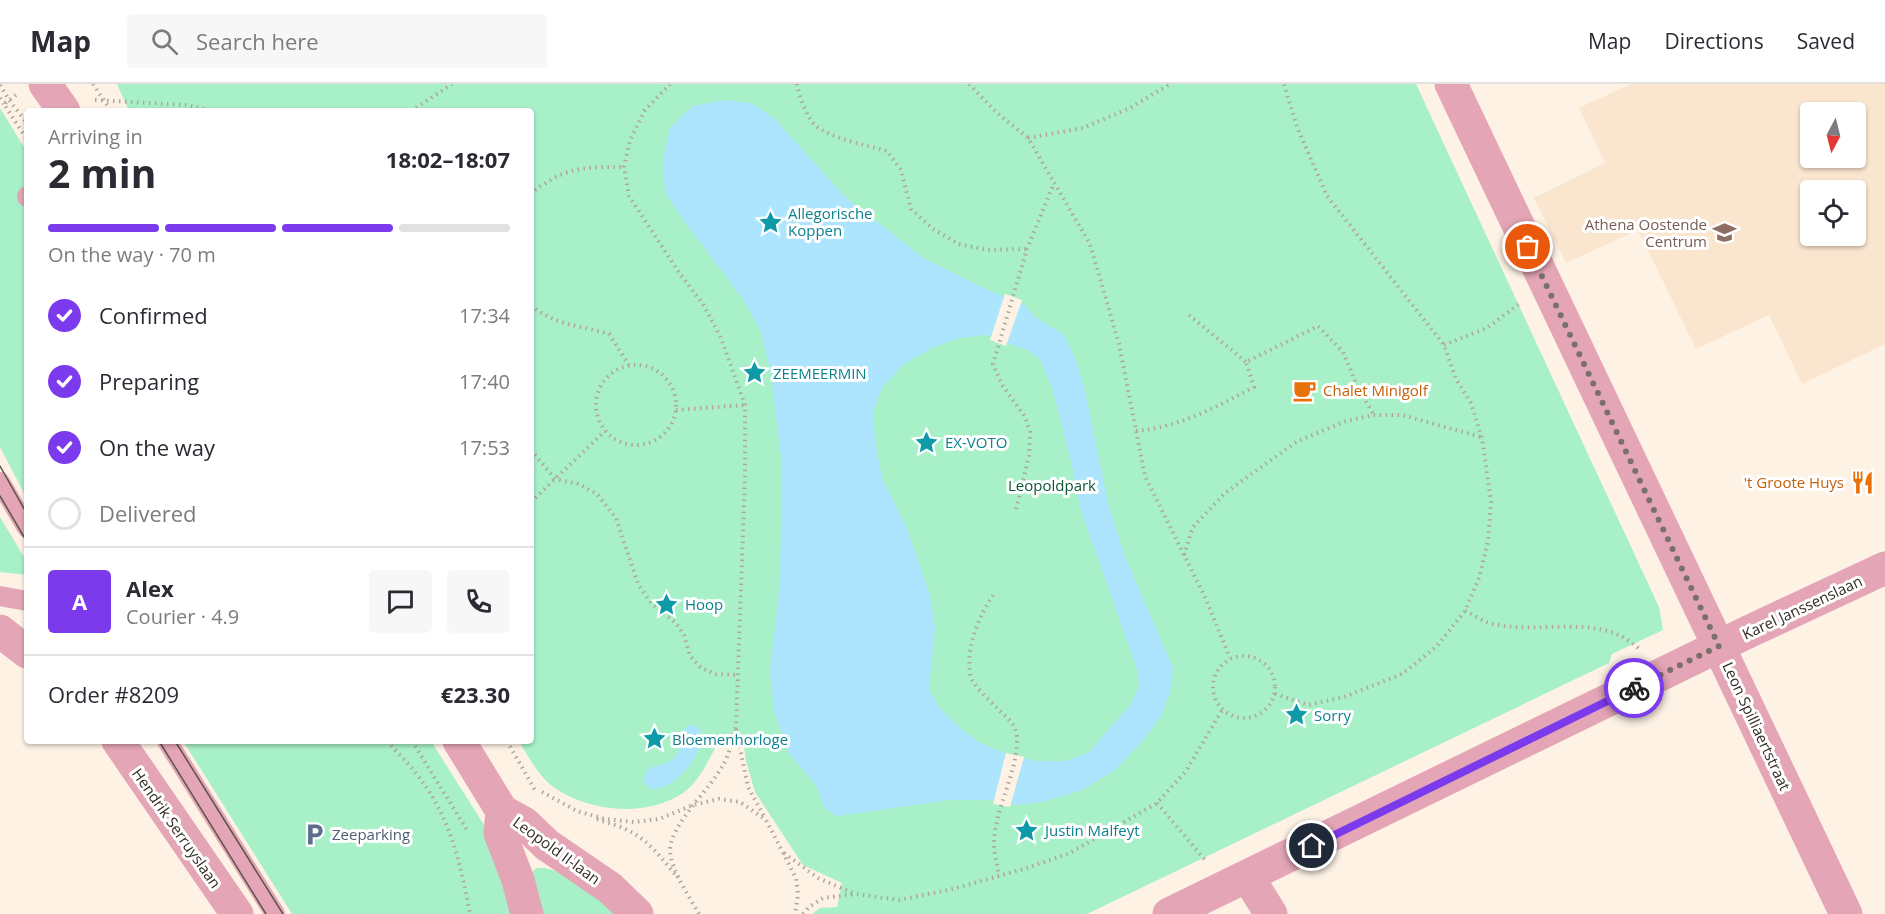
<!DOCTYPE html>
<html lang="en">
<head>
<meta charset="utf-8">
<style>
  :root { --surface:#fff; --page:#f7f7f7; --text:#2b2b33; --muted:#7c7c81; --line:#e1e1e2; --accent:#7c3aed }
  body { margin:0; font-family:"Open Sans",sans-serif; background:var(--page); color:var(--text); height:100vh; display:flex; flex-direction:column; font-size:22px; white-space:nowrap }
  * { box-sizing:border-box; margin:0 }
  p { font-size:20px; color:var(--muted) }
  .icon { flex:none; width:33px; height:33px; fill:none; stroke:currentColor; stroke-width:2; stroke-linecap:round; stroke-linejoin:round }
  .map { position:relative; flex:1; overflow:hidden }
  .panel { position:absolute; left:24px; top:24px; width:510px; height:636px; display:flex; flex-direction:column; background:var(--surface); border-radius:6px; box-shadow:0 2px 4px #0004 }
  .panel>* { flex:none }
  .needle { width:39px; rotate:187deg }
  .tools { position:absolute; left:1800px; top:18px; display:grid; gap:12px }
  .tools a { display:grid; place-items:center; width:66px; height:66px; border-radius:6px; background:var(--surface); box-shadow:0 2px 4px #0004; font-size:30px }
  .pin { position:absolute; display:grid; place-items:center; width:51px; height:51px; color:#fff; margin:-26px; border:3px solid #fff; border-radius:50%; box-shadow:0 2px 6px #0007 }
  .courier { position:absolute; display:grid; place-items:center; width:60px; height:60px; margin:-30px; border:4px solid #7c3aed; border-radius:50%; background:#fff; color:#222; box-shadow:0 2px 8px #0007 }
  .headline em { font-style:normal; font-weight:700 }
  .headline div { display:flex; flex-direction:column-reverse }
  .headline { display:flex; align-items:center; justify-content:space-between; height:102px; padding:0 24px }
  h1 { font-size:39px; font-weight:700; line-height:45px }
  .bar { display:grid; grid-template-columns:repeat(4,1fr); gap:9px 6px; align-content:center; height:72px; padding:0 24px }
  .bar i { height:8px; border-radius:4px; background:var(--line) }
  .bar .active { background:var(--accent) }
  .bar p { grid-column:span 4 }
  .line { display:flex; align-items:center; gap:15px; padding:0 24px; border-top:2px solid var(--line) }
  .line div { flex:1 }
  .round { display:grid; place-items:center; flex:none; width:63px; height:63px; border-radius:6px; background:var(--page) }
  ol { padding:0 24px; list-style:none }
  li { display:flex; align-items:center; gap:18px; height:66px }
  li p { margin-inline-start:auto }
  li .icon { padding:6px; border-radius:50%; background:var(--accent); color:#fff; stroke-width:4 }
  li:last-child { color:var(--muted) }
  li i { width:33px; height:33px; border:3px solid var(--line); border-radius:50% }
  header { display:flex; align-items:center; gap:36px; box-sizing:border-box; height:84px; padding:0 30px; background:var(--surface); border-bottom:2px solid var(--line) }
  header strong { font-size:28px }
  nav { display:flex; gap:33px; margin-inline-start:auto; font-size:21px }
  .search { width:420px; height:54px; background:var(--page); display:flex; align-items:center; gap:15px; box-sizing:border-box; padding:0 21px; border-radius:6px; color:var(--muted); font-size:22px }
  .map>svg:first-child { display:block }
  .built { fill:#fae5cf; fill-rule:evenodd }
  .green { fill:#a8f0c8 }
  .water { fill:#ace5fd; fill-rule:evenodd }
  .pier { fill:#fef2e5 }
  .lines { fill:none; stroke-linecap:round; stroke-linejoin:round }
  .path { stroke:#b0a69c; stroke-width:4; stroke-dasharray:1.5 4.5; stroke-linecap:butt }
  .service { stroke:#e4a5b6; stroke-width:20 }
  .minor { stroke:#e4a5b6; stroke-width:33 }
  .tertiary { stroke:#e4a5b6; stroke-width:33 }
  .tram { stroke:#5b544c; stroke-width:1.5 }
  .done { stroke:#797169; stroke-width:6; stroke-dasharray:0 10.8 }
  .route { stroke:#7c3aed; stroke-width:8 }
  .labels { text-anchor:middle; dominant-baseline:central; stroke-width:6; stroke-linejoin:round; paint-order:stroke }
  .culture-label { font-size:15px; fill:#0d838f; stroke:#fff; text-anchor:start }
  .education-label { font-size:15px; fill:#785e54; stroke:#fff; text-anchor:end }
  .food-label { font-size:15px; fill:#c56008; stroke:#fff; text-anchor:start }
  .park-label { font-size:15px; fill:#0e5537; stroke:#fff }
  .street-label { font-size:15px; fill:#322c26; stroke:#fff }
  .service-label { font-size:15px; fill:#4e5e75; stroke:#fff; text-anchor:start }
</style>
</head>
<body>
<header>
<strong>Map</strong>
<div class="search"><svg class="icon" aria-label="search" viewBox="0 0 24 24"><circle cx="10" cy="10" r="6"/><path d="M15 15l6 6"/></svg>Search here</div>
<nav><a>Map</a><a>Directions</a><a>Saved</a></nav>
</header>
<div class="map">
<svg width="1885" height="830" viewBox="0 0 1885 830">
  <rect width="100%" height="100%" fill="#fef2e5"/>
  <path class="built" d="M1631,0H1885V260L1802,300L1769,231L1696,265L1638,146L1566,179L1534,114L1605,79L1579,24ZM1810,28H1856V74H1810ZM1810,106H1856V152H1810Z"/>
  <g class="green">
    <path d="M117,0H1416L1659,523L1663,546L1612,570L1609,579L1087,830H812L820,824L837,823L842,799L803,781L755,708L746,677L744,662L717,661C708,677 699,698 683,709C646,734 587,728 552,702C537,690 528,672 519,657H531V27H129Z"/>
    <path d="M0,24L27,68V415L0,363Z"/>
    <path d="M0,433L27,478V491L0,488Z"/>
    <path d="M183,657H431L484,741L499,771L513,830H292Z"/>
    <path d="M537,784C561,781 601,816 620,830H537L533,787Z"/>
  </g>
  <g class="water">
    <path d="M724,16L751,19L775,35L845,113L925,175L997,210L1023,219L1035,233L1064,251L1077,279L1086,312L1108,419L1124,470L1173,584L1170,608L1161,632L1142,658L1114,687L1082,706L1042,718L1015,721L989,716H950L837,732L824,724L817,703L788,668L774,627L770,587L780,497L782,380L770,285L760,245L742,214L681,133L665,108L663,76L670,44L693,22ZM985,251L1029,267L1040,275L1052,304L1070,373L1081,427L1137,585L1139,602L1131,620L1089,668L1066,677H1037L1004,669L978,658L960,644L939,623L929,606L935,543L930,512L906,442L882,394L875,357L873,328L882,304L904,280L932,264L960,254Z"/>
    <path d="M690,640L699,644C709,664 679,700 660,704C656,705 653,705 650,705L643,696L647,686C656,680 670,681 677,671C684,659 676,651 690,640Z"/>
  </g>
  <g class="pier">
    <path d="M1005,210L1022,216L1006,262L990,256Z"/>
    <path d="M1006,669L1024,673L1010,723L993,720Z"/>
  </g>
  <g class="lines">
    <g class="path">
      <path d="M93,0L111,27"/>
      <path d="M670,0L645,26L630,56L624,83L629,112L680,190L703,220L721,254L745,321V393L736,642C732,654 730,670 723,681C711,704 669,742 670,767C672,788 689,812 699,830"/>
      <path d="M797,0C799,12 807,34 816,42C830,54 869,62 887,67L901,86L911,125L933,145L959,160L987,166L1027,165"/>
      <path d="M969,0L997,29L1028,54L1090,160L1119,260L1145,392L1205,513L1230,574"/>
      <path d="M0,1L9,16L27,39"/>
      <path d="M16,11L4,20L27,56"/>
      <path d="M0,14L4,20"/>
      <path d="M95,16L187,21L213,27"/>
      <path d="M411,27L452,0"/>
      <path d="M1028,54L1083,44L1130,24L1170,0"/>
      <path d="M531,111C535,105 540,102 546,99C570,82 596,83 624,83"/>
      <path d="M531,221C553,241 582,242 609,250L629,281"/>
      <path d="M1189,231L1246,278"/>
      <path d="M1444,261L1487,244L1519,220"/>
      <circle cx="636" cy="321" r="40"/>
      <path d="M676,326L745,321"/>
      <path d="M1136,347C1180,343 1216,323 1254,303L1246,278L1318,242L1343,268L1359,306L1374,331"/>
      <path d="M531,366L555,395L578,400L597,410L616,434L638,500L651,519L676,539L684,551L690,572L701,584L716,590L737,591"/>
      <path d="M531,418L605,347"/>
      <path d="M1016,425L1029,372L1030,348L1025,333L1002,301L993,280L1027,165L1054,99"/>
      <path d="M1184,471L1193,443L1225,409L1296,358L1346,337L1374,331H1402L1481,353"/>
      <path d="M993,511C979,532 966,563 970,589C971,600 989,616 997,624C1006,633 1016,640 1017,653C1018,690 994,724 994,761C994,771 998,782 999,792"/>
      <path d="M1465,527C1472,530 1479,535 1486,538C1535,554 1600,525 1640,566"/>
      <circle cx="1244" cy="603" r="31"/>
      <path d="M1275,610L1308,621L1344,613L1402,590L1436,563L1465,527L1479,494L1488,457L1491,418L1482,354L1471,319L1456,295L1444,261L1327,112L1297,43L1284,0"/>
      <path d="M736,645L748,703L765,734"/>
      <path d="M387,657C396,668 407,677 415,688C450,731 460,777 470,830"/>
      <path d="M412,657L467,746"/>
      <path d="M507,657L535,706"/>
      <path d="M542,708L577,727L605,735L634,738L659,735L693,721L719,715L740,718L766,736L796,794L798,811L795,830"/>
      <path d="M1157,719L1205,776"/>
      <path d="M597,735C607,739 618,741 627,746C649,756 663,776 678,794"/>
      <path d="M784,769L818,794L855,810"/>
      <path d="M803,830L809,823L823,814L856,810L899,816L953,805L1027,784L1070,769L1157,719L1186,687L1222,626"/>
    </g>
    <g class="service">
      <path d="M27,113V112"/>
      <path d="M0,398L27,444"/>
      <path d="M0,512L27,517"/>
      <path d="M167,657L275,830"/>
    </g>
    <g class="minor">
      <path d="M1451,0L1846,830"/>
      <path d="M0,547L27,568"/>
      <path d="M118,657L237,830"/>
      <path d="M1248,793L1271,830"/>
      <path d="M1169,830L1748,548L1885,484"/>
    </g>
    <g class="tertiary">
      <path d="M45,0L64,27"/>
      <path d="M459,657L502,727L524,739L547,761L610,804L637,830"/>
      <path d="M502,727L500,749L518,796L527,830"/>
    </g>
    <g class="tram">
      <path d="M0,382L27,430"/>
      <path d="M0,412L27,458"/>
      <path d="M159,657L266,830"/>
      <path d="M175,657L283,830"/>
    </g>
  </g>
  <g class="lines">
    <path class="done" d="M1528,163L1719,562L1634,604"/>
    <path class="route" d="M1312,762L1634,604"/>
  </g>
  <defs>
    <symbol id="sight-bare" viewBox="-9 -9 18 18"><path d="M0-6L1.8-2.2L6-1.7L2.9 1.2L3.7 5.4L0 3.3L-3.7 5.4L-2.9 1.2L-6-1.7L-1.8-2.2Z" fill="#0f9aa8" stroke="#fff" stroke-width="2.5" paint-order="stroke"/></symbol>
    <symbol id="school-bare" viewBox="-9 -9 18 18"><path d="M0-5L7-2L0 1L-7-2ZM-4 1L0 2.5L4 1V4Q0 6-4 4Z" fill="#8d6e63" stroke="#fff" stroke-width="2.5" paint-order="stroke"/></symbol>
    <symbol id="cafe-bare" viewBox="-9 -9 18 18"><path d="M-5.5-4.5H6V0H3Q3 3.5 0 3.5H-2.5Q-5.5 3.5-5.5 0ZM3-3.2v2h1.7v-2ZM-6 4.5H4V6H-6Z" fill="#e8710a" stroke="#fff" stroke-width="2.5" paint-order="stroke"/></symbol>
    <symbol id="restaurant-bare" viewBox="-9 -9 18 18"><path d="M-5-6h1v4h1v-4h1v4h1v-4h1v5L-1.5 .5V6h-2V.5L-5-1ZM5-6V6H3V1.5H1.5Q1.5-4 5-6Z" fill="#e8710a" stroke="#fff" stroke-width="2.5" paint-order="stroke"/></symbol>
    <symbol id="parking-bare" viewBox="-9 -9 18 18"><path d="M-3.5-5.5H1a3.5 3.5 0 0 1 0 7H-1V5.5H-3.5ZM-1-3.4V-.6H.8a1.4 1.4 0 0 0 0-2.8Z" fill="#5c6f8a" stroke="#fff" stroke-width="2.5" paint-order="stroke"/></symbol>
  </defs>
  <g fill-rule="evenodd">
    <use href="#sight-bare" x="754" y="122" width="33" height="33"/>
    <use href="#school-bare" x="1708" y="132" width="33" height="33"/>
    <use href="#sight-bare" x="738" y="272" width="33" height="33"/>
    <use href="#cafe-bare" x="1288" y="290" width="33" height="33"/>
    <use href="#sight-bare" x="910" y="342" width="33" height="33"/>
    <use href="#restaurant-bare" x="1846" y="382" width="33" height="33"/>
    <use href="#sight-bare" x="650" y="504" width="33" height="33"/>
    <use href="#sight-bare" x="1280" y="614" width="33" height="33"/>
    <use href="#sight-bare" x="638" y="638" width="33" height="33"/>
    <use href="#sight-bare" x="1010" y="730" width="33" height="33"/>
    <use href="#parking-bare" x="298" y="734" width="33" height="33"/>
  </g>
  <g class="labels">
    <g class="culture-label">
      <text x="788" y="129">Allegorische<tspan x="788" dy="17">Koppen</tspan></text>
      <text x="773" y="289">ZEEMEERMIN</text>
      <text x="945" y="358">EX-VOTO</text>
      <text x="685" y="520">Hoop</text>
      <text x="1314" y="631">Sorry</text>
      <text x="672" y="655">Bloemenhorloge</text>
      <text x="1045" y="746">Justin Malfeyt</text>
    </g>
    <g class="education-label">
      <text x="1707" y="140">Athena Oostende<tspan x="1707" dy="17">Centrum</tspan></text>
    </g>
    <g class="food-label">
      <text x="1323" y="306">Chalet Minigolf</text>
      <text x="1844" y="398" text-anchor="end">'t Groote Huys</text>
    </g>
    <g class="park-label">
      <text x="1052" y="401">Leopoldpark</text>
    </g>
    <g class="street-label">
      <text transform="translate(1802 523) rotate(-25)">Karel Janssenslaan</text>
      <text transform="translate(1757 642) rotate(65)">Leon Spilliaertstraat</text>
      <text transform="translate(177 744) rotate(55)">Hendrik Serruyslaan</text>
      <text transform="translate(557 766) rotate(36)">Leopold II-laan</text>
    </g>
    <g class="service-label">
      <text x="332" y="750">Zeeparking</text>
    </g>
  </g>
</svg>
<div class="tools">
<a><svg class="needle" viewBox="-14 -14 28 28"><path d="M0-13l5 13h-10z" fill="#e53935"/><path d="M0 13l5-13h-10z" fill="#7c7c81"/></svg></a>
<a><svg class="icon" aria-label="locate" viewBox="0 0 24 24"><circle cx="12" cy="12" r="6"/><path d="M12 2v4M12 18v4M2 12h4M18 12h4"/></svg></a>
</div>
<div class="pin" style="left:1528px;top:163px;background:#ea580c"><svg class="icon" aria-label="bag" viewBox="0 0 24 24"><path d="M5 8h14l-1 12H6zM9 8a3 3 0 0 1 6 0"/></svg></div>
<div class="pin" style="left:1312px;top:762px;background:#1f2937"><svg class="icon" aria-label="home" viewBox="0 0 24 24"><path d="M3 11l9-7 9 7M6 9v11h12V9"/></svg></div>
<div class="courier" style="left:1634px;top:604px"><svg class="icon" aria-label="bike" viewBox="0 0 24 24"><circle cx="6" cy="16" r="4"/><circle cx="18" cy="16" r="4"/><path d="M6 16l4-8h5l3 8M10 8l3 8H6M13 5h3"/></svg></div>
<section class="panel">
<div class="headline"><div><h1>2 min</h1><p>Arriving in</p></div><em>18:02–18:07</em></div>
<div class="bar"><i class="active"></i><i class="active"></i><i class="active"></i><i></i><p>On the way · 70 m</p></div>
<ol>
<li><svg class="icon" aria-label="check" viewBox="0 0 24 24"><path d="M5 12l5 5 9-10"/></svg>Confirmed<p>17:34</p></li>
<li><svg class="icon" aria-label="check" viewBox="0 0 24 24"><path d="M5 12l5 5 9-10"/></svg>Preparing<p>17:40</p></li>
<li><svg class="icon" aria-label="check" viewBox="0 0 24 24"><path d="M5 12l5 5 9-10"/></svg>On the way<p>17:53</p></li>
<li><i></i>Delivered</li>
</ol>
<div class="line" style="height:108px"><b class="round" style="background:var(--accent);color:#fff">A</b><div><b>Alex</b><p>Courier · 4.9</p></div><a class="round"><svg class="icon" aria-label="chat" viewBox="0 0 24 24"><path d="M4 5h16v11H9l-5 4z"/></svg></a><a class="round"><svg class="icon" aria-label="phone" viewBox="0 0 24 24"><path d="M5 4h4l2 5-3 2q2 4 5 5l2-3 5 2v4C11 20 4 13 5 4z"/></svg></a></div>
<div class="line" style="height:78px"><div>Order #8209</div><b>€23.30</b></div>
</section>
</div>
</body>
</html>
